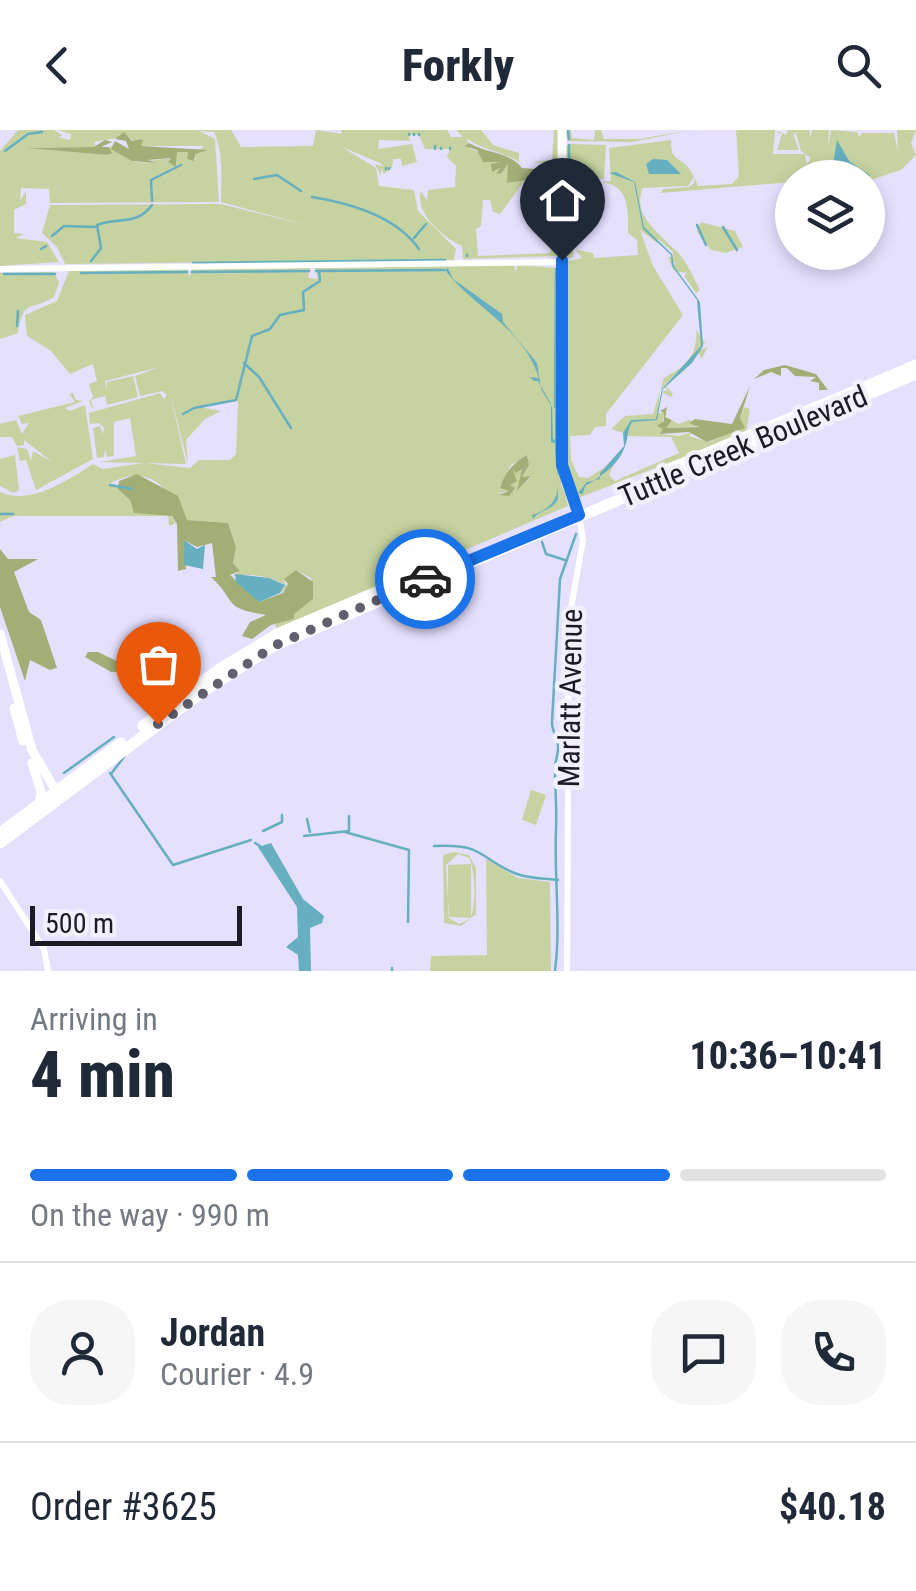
<!DOCTYPE html>
<html lang="en">
<head>
<meta charset="utf-8">
<style>
  :root { --surface:#fff; --page:#f6f6f7; --text:#1f2937; --muted:#747a83; --line:#e0e1e3; --accent:#1a73e8 }
  body { margin:0; font-family:"Roboto Condensed",sans-serif; background:var(--page); color:var(--text); height:100vh; display:flex; flex-direction:column; font-size:38px; white-space:nowrap }
  * { box-sizing:border-box; margin:0 }
  p { font-size:32px; color:var(--muted) }
  .icon { flex:none; width:55px; height:55px; fill:none; stroke:currentColor; stroke-width:2; stroke-linecap:round; stroke-linejoin:round }
  .map { position:relative; height:841px; overflow:hidden }
  .sheet { display:flex; flex-direction:column; background:var(--surface); flex:1 }
  .sheet>* { flex:none }
  .fabs { position:absolute; left:775px; top:30px; display:grid; gap:20px }
  .fabs a { display:grid; place-items:center; width:110px; height:110px; border-radius:50%; background:var(--surface); box-shadow:0 5px 15px #0003; font-size:50px }
  .scale { position:absolute; left:30px; bottom:25px; width:212px; box-sizing:border-box; padding-left:10px; border:5px solid #1c1a25; border-top:0; font-size:28px; line-height:35px; white-space:nowrap; color:#1c1a25; -webkit-text-stroke:8px #f2f0fc; paint-order:stroke }
  .pin { position:absolute; display:grid; place-items:center; width:85px; height:85px; color:#fff; margin:-102px -42px; border-radius:50% 50% 50% 0; rotate:-45deg; box-shadow:0 0 10px #0007 }
  .pin .icon { rotate:45deg }
  .courier { position:absolute; display:grid; place-items:center; width:100px; height:100px; margin:-50px; border:8px solid #1a73e8; border-radius:50%; background:#fff; color:#222; box-shadow:0 2px 12px #0007 }
  .head em { font-style:normal; font-weight:800 }
  .head div { display:flex; flex-direction:column-reverse }
  .head { display:flex; align-items:center; justify-content:space-between; height:170px; padding:0 30px }
  h1 { font-size:65px; font-weight:800; line-height:75px }
  .bar { display:grid; grid-template-columns:repeat(4,1fr); gap:15px 10px; align-content:center; height:120px; padding:0 30px }
  .bar i { height:12px; border-radius:8px; background:var(--line) }
  .bar .active { background:var(--accent) }
  .bar p { grid-column:span 4 }
  .line { display:flex; align-items:center; gap:25px; padding:0 30px; border-top:2px solid var(--line) }
  .line div { flex:1 }
  .round { display:grid; place-items:center; flex:none; width:105px; height:105px; border-radius:40px; background:var(--page) }
  header { display:flex; justify-content:space-between; align-items:center; height:130px; padding:0 30px; background:var(--surface); font-size:45px; font-weight:800 }
  .map>svg:first-child { display:block }
  .green { fill:#c6d3a0; fill-rule:evenodd }
  .forest { fill:#a1ae76 }
  .water { fill:#65afc0 }
  .lines { fill:none; stroke-linecap:round; stroke-linejoin:round }
  .stream { stroke:#65afc0; stroke-width:2.5 }
  .minor { stroke:#fff; stroke-width:6 }
  .major { stroke:#fff; stroke-width:9 }
  .highway { stroke:#fff; stroke-width:11 }
  .done { stroke:#625f71; stroke-width:10; stroke-dasharray:0 18 }
  .route { stroke:#1a73e8; stroke-width:12 }
  .labels { text-anchor:middle; dominant-baseline:central; stroke-width:9; stroke-linejoin:round; paint-order:stroke }
  .street-label { font-size:30px; fill:#1c1a25; stroke:#f2f0fc }
</style>
</head>
<body>
<header><svg class="icon" aria-label="back" viewBox="0 0 24 24"><path d="M15 5l-7 7 7 7"/></svg>Forkly<svg class="icon" aria-label="search" viewBox="0 0 24 24"><circle cx="10" cy="10" r="6"/><path d="M15 15l6 6"/></svg></header>
<div class="map">
<svg width="916" height="841" viewBox="0 0 916 841">
  <rect width="100%" height="100%" fill="#e5e0fe"/>
  <g class="green">
    <path d="M18,0H54L62,5L58,7L70,10L71,4L57,0H231L241,17L313,16L316,0L342,4L341,0H447L451,7H463L456,0H481L493,15L519,23V32C503,22 486,21 467,9L469,18L499,30L501,34L491,41L500,38L496,42L501,44L508,34L509,53L527,47L500,84L493,82L490,70H483L481,96L476,99L478,126L550,123L554,113L557,47L553,41L537,39L556,40V35L533,32L552,30L554,0H560L558,126L463,129L462,116C443,108 414,82 421,61L427,71L428,60L455,57L456,36L447,27L450,19H425L419,5H409L410,11L379,10L378,19L412,14L417,32L402,36L401,29H393L392,38L384,44L381,38V46L375,34L381,36L382,34L342,17L376,38L379,56L414,60L418,81L456,119L454,130L65,134L57,117L42,103L50,75L221,74L310,96L221,72C221,49 224,23 214,2L199,1L215,9L219,72L50,73L49,59L21,58L20,71L26,61V74L14,80V103L24,104L16,108L47,112L59,132L0,136V21ZM123,3L141,16H204L191,27H196L194,31L187,28L188,22L177,21L176,37L168,31L171,28L148,31L155,33L135,32L110,16L109,25L27,18L96,17L94,12L124,7Z"/>
    <path d="M564,0H571L572,8L594,10L595,0H601L604,9H639L691,0L633,12L568,11Z"/>
    <path d="M736,0H775L773,24H805L807,34L811,28L801,21L796,4L800,2L793,4L799,20H777L782,4L778,3L777,1L786,5L788,0H809L811,7L812,0H829L828,17L831,0L857,2L859,7L862,3H894L898,20L897,0H916L911,13L916,25L901,40L868,51L860,47L792,48V52L661,63L663,59L689,57L694,53V47L688,56L643,58C630,86 664,107 680,125C688,134 694,149 700,160L696,163L684,146L687,143L674,141L668,127H672V136L676,133L672,132L673,122L658,109L657,113L640,100L653,136L683,185L606,284V296L595,297L590,305L570,306L571,330L579,347L588,348L603,338L601,346L615,332L609,345L615,351L679,323L671,307L624,306L629,297L623,303L611,299L625,286L653,284L664,248C685,237 698,226 696,200L705,213L697,221L708,217L701,229L700,224L694,225L665,255L673,264L671,267L662,262L668,260L664,257L660,260L658,283H667L660,296L664,298L672,290L678,294L689,290L700,296L669,298L660,304L679,306L692,302L689,306L709,312L743,298L739,292L744,277L750,279L746,303L578,368L566,341L565,132L582,128L576,120L593,123L594,128L638,125L637,110L628,103C628,80 630,55 601,52L611,51L609,18L671,10L672,23L692,44L678,29C690,35 693,45 698,56L732,54L739,46Z"/>
    <path d="M571,14L606,15L604,49L578,46L573,50V127L568,129L565,16Z"/>
    <path d="M701,92L735,101L743,117L726,123L711,120L697,102Z"/>
    <path d="M514,135L516,143L517,135L558,138V327L568,376L277,500L275,494L294,489L293,484L313,469L311,448L296,440L284,451L287,457L280,464L285,455C271,446 245,442 231,447L240,441L233,433L236,417L228,393L187,390C169,358 147,331 108,355H117L130,370L134,383H169L176,393L169,396L168,386H13L0,392V362C30,376 68,350 93,334L103,339L144,333L190,338L199,330H230L236,324L238,271L205,275L204,278L221,281L205,289L186,310L188,334L170,263L186,334L99,332L136,326L130,288L114,292V326L107,327L105,319L104,327L97,328L93,298L100,296L103,304L104,298L99,293L90,294L89,283L160,263L164,269L167,265L162,261L140,266L135,246L160,237L105,251L107,259V252L133,246L138,267L107,275L105,266L91,270L93,277L97,276L92,278L89,271L93,267L89,254L97,251L93,234L70,244L51,221L27,206L25,185L57,171L69,141L187,139L190,147L192,139L310,138L308,148L318,149L315,138ZM527,325L529,335L522,347H531L518,360L522,339H512L516,347L508,357L512,364H498L509,361L500,356L511,335Z"/>
    <path d="M54,142L59,153L54,167C29,182 24,168 18,203L0,209V143Z"/>
    <path d="M73,263L76,270L83,271L65,278L70,281L85,275L93,329L36,360L26,330L20,331L17,317L27,319L31,330L33,321L52,332L24,310V315L17,316L12,307H0V294L16,290L22,304L29,293L22,294L18,286L75,272L69,264Z"/>
    <path d="M15,325L19,360L14,363L0,356V329Z"/>
    <path d="M531,660L546,665L536,695L522,690Z"/>
    <path d="M454,722L469,725L476,738V784L461,796L444,793L443,725ZM458,724L469,728C476,744 476,771 471,787V734L448,735V783L450,787L471,788L459,794L449,788L446,735Z"/>
    <path d="M486,729L518,748L550,752L551,841H430L431,826L487,825Z"/>
  </g>
  <g class="forest">
    <path d="M124,2L132,11L143,9L141,16L208,20L195,24L194,31L187,29L188,22H177L176,37L168,32L171,28L148,30L156,33L132,31L111,19L115,11L129,19L126,11L115,9Z"/>
    <path d="M105,10L112,12L101,17H109L112,23L108,25L26,18L94,17Z"/>
    <path d="M469,13C488,24 510,22 522,38L549,40L556,46L507,53L508,34L501,44L496,43L500,38L492,42L491,34L501,32H483L477,20L465,16Z"/>
    <path d="M785,235L816,244L828,260H819V253L810,251L816,247L795,246L787,238H781V246L771,242L754,249L764,240Z"/>
    <path d="M750,256L740,288L745,298L707,312L689,302L660,304L663,299L657,296L664,291V283L660,281L667,277L665,287L672,290L666,298L699,297L689,293L695,289L732,294Z"/>
    <path d="M527,325L529,335L522,347L531,346L517,361L522,339L516,343L513,339L517,351L510,355L515,358L509,366L499,365L509,361L500,358C504,343 514,332 527,325Z"/>
    <path d="M137,344L178,366L187,390L228,393L236,417L233,433L240,441L230,445L259,472L283,463L288,454L284,449L296,440L313,452V469L294,484V489L271,495L252,509L242,506L250,492L266,485C221,478 238,472 211,447H216L212,413L197,417L184,410L186,439L178,441L177,394L172,386L134,383L130,370L118,359L119,351Z"/>
    <path d="M0,419L8,429H38L14,442L29,482L41,490L57,538L50,540L30,530L25,551L0,477Z"/>
    <path d="M88,522H98L137,541L111,542L85,527Z"/>
  </g>
  <g class="water">
    <path d="M837,10L849,31L871,46L832,40Z"/>
    <path d="M653,29L667,30L681,44H649L646,34Z"/>
    <path d="M616,42L635,52L644,97L672,124L674,136L700,172L703,216L692,233L663,259L657,290L632,292C626,302 629,307 625,316C620,334 599,348 585,356L583,364L578,363L587,352L600,349V343L624,316L623,303L631,290L656,289L662,259L701,216L697,170L672,136L671,125L643,99L634,52L609,43Z"/>
    <path d="M448,138L453,149L502,184L503,192L537,233L541,259L552,277L553,310L555,309V280L556,276L558,369C552,381 538,380 533,389L532,385C571,373 554,346 555,313L551,312V274L538,251H534L530,247L539,248C522,196 476,180 445,140Z"/>
    <path d="M184,410L197,419L205,415L203,439L184,435Z"/>
    <path d="M235,444L269,448L285,455L280,463L259,472L236,452Z"/>
    <path d="M271,713L303,769L324,786L322,793L310,798L311,841H299L298,825L286,817L298,807L297,777L258,717Z"/>
  </g>
  <g class="lines">
    <g class="stream">
      <path d="M568,0L569,9"/>
      <path d="M409,4V5"/>
      <path d="M414,4V5"/>
      <path d="M419,4V5"/>
      <path d="M569,15V38"/>
      <path d="M435,16V19"/>
      <path d="M441,18V19"/>
      <path d="M450,19V18"/>
      <path d="M5,21L28,4L42,2"/>
      <path d="M386,38V39"/>
      <path d="M389,38V39"/>
      <path d="M254,49L277,45L301,61"/>
      <path d="M312,67C349,73 396,86 419,119"/>
      <path d="M152,71L151,50L181,35"/>
      <path d="M697,95L706,115"/>
      <path d="M723,97L737,120"/>
      <path d="M52,106L64,96L95,97"/>
      <path d="M414,108L426,94"/>
      <path d="M555,109L556,123"/>
      <path d="M41,119L46,116"/>
      <path d="M467,125V126"/>
      <path d="M91,131L101,118L97,95C117,87 137,96 152,75"/>
      <path d="M193,133L445,130"/>
      <path d="M316,141L444,140"/>
      <path d="M192,142L309,141"/>
      <path d="M81,143L187,142"/>
      <path d="M4,144H55"/>
      <path d="M17,196L18,181"/>
      <path d="M244,233L259,247L291,298"/>
      <path d="M555,277L556,139"/>
      <path d="M183,284L194,278L236,270L252,206L270,199L280,185L304,180L303,162L320,151L319,141"/>
      <path d="M110,355L132,359"/>
      <path d="M0,384H13"/>
      <path d="M542,412L546,424L565,430"/>
      <path d="M64,643L114,607"/>
      <path d="M110,643L173,735L251,710"/>
      <path d="M111,644L124,627"/>
      <path d="M307,689L310,702"/>
      <path d="M263,701L282,692V685"/>
      <path d="M345,702L409,720L408,792"/>
      <path d="M304,706L349,701V686"/>
      <path d="M255,713L260,716"/>
      <path d="M434,716C486,713 478,729 517,744C530,749 545,748 558,750"/>
      <path d="M392,841V838"/>
      <path d="M555,841C561,794 554,748 556,700C557,679 555,659 555,638C555,631 559,622 558,615C557,606 552,602 552,592L560,449L576,404"/>
    </g>
    <g class="minor">
      <path d="M0,139L562,132"/>
      <path d="M0,751L44,819L48,841"/>
      <path d="M567,841L569,490L583,410L579,385"/>
    </g>
    <g class="major">
      <path d="M562,0V329L566,354L579,385"/>
      <path d="M0,504L32,620L59,666"/>
      <path d="M14,578L23,611"/>
      <path d="M32,633L41,662L39,673"/>
    </g>
    <g class="highway">
      <path d="M662,342L916,235"/>
      <path d="M143,596L221,538L279,503L447,432"/>
      <path d="M0,703L121,613"/>
      <path d="M0,713L201,563L274,516L916,244"/>
    </g>
  </g>
  <g class="lines">
    <path class="done" d="M158,594L274,516L425,449"/>
    <path class="route" d="M425,449L579,385L562,335V130"/>
  </g>
  <g class="labels">
    <g class="street-label">
      <text transform="translate(743 316) rotate(-23)">Tuttle Creek Boulevard</text>
      <text transform="translate(570 568) rotate(-89)">Marlatt Avenue</text>
    </g>
  </g>
</svg>
<div class="fabs">
<a><svg class="icon" aria-label="layers" viewBox="0 0 24 24"><path d="M12 4l9 5-9 5-9-5zM3 14l9 5 9-5"/></svg></a>
</div>
<div class="scale">500 m</div>
<div class="pin" style="left:158px;top:594px;background:#ea580c"><svg class="icon" aria-label="bag" viewBox="0 0 24 24"><path d="M5 8h14l-1 12H6zM9 8a3 3 0 0 1 6 0"/></svg></div>
<div class="pin" style="left:562px;top:130px;background:#1f2937"><svg class="icon" aria-label="home" viewBox="0 0 24 24"><path d="M3 11l9-7 9 7M6 9v11h12V9"/></svg></div>
<div class="courier" style="left:425px;top:449px"><svg class="icon" aria-label="car" viewBox="0 0 24 24"><path d="M5 17H2v-5l4-1 3-4h7l3 4 3 1v5h-3M9 17h6M6 11h13"/><circle cx="7" cy="17" r="2"/><circle cx="17" cy="17" r="2"/></svg></div>
</div>
<section class="sheet">
<div class="head"><div><h1>4 min</h1><p>Arriving in</p></div><em>10:36–10:41</em></div>
<div class="bar"><i class="active"></i><i class="active"></i><i class="active"></i><i></i><p>On the way · 990 m</p></div>
<div class="line" style="height:180px"><a class="round"><svg class="icon" aria-label="person" viewBox="0 0 24 24"><circle cx="12" cy="8" r="4"/><path d="M4 21q1-7 8-7t8 7"/></svg></a><div><b>Jordan</b><p>Courier · 4.9</p></div><a class="round"><svg class="icon" aria-label="chat" viewBox="0 0 24 24"><path d="M4 5h16v11H9l-5 4z"/></svg></a><a class="round"><svg class="icon" aria-label="phone" viewBox="0 0 24 24"><path d="M5 4h4l2 5-3 2q2 4 5 5l2-3 5 2v4C11 20 4 13 5 4z"/></svg></a></div>
<div class="line" style="height:130px"><div>Order #3625</div><b>$40.18</b></div>
</section>
</body>
</html>
